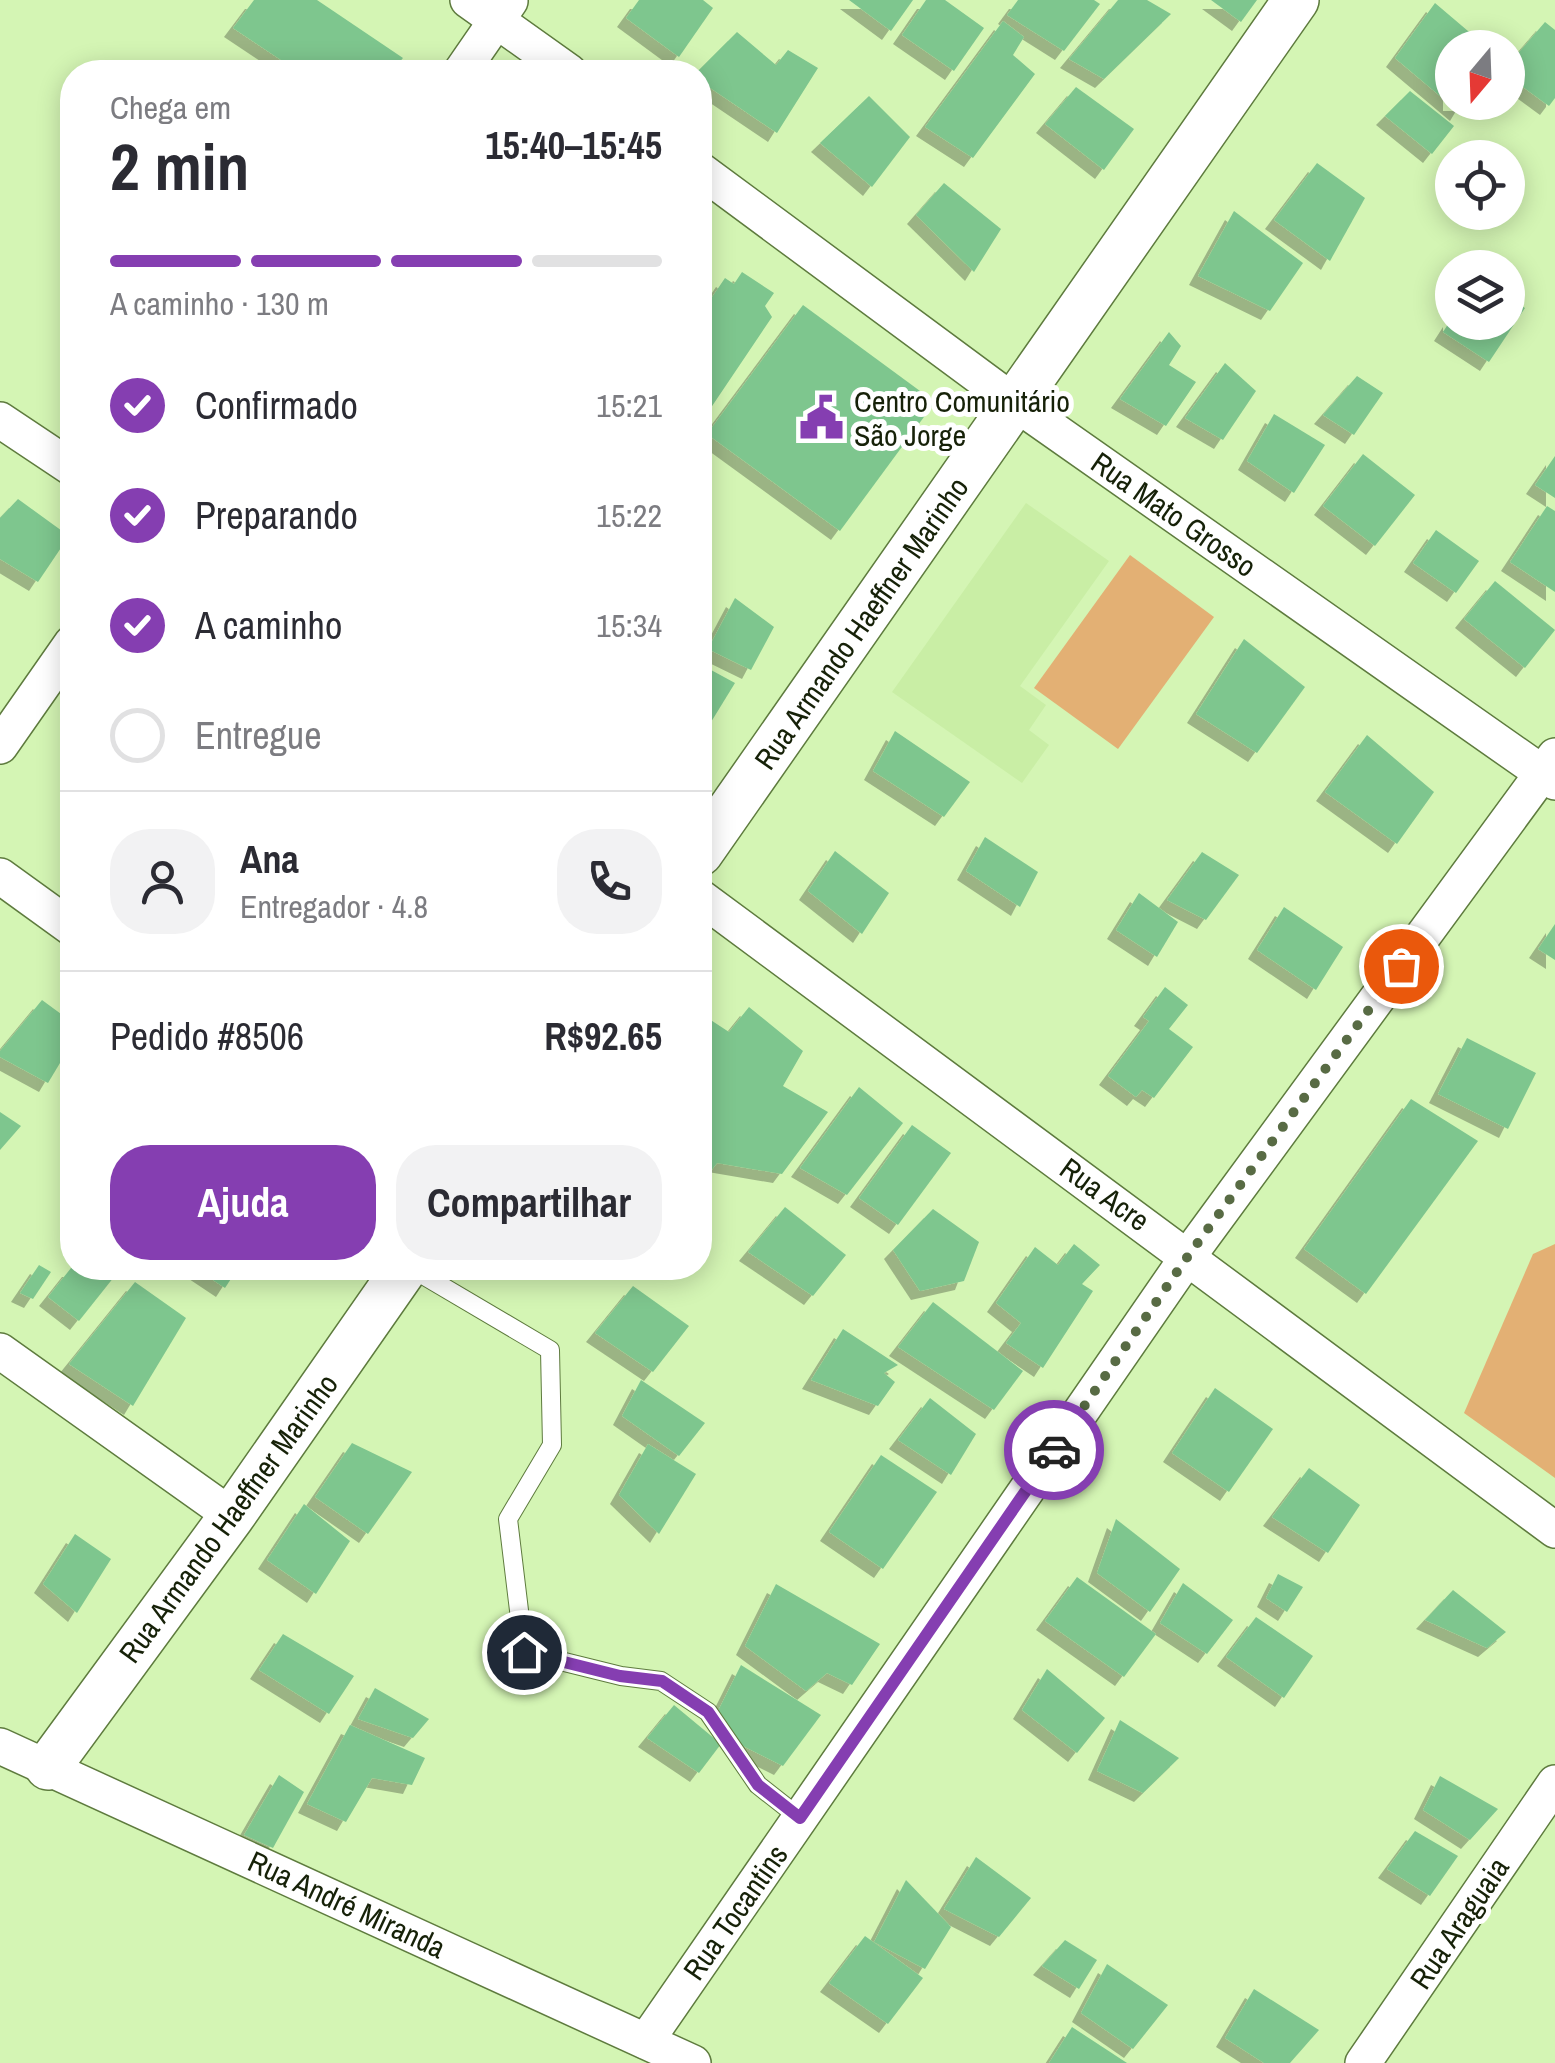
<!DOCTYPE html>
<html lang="pt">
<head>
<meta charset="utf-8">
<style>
  :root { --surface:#fff; --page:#f2f2f3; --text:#2b2b33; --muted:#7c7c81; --line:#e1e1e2; --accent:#853eb1 }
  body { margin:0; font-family:"Archivo Narrow",sans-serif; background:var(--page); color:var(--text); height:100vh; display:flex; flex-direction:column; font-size:38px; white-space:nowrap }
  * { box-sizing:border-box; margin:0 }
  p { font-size:32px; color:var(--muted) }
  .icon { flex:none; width:55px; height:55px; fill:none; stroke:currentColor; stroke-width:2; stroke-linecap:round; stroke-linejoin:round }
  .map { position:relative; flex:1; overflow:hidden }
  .side { position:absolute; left:60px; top:60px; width:652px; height:1220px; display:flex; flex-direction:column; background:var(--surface); border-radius:40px; box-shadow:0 5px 25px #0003 }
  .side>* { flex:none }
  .needle { width:65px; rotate:199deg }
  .fabs { position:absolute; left:1435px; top:30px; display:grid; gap:20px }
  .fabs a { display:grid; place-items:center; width:90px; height:90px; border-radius:50%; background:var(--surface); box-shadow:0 5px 25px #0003; font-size:50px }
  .pin { position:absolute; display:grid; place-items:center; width:85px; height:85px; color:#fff; margin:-42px; border:5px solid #fff; border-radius:50%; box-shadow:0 2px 10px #0007 }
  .courier { position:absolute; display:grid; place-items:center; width:100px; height:100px; margin:-50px; border:8px solid #853eb1; border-radius:50%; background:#fff; color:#222; box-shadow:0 2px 12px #0007 }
  .headline em { font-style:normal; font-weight:700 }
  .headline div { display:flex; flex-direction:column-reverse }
  .headline { display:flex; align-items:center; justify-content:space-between; height:170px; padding:0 50px }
  h1 { font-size:65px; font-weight:700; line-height:75px }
  .bar { display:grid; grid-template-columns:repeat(4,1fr); gap:15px 10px; align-content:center; height:120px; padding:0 50px }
  .bar i { height:12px; border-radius:8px; background:var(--line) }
  .bar .current { background:var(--accent) }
  .bar p { grid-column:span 4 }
  .line { display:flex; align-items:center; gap:25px; padding:0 50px; border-top:2px solid var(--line) }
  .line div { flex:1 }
  .round { display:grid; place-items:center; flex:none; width:105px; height:105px; border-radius:40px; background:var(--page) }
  ol { padding:0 50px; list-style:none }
  li { display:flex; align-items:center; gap:30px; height:110px }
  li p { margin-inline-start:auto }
  li .icon { padding:10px; border-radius:50%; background:var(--accent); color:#fff; stroke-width:4 }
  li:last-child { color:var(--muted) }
  li i { width:55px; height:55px; border:5px solid var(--line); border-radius:50% }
  .cta { display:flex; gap:20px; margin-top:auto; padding:20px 50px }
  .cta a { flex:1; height:115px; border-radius:40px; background:var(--accent); color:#fff; font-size:40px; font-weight:700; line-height:115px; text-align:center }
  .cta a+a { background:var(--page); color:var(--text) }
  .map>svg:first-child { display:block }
  .built { fill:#c9eea5 }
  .green { fill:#e3b074 }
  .building { fill:#7ec68e; filter:url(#shadow) }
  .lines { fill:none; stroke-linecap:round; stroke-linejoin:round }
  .service-casing { stroke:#5e7b3e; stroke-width:20 }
  .minor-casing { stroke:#5e7b3e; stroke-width:38 }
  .tertiary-casing { stroke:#5e7b3e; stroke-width:48 }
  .service { stroke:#fff; stroke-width:18 }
  .minor { stroke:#fff; stroke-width:35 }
  .tertiary { stroke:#fff; stroke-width:45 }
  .done { stroke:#586b44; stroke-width:10; stroke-dasharray:0 18 }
  .route { stroke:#853eb1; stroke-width:12 }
  .labels { text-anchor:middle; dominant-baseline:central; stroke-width:10; stroke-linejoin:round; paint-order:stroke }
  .poi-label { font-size:30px; fill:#162108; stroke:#fff; text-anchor:start }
  .street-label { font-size:30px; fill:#162108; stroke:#fff }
</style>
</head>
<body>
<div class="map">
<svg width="1555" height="2063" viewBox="0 0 1555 2063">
  <defs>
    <filter id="shadow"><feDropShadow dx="-9" dy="9" stdDeviation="0" flood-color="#0004"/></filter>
  </defs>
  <rect width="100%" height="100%" fill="#d4f5b4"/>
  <path class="built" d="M1026,503L1109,561L1020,686L1046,705L1029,730L1049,745L1022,783L892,692Z"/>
  <g class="green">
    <path d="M1130,555L1214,617L1118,749L1034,688Z"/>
    <path d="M1555,1244V1478L1464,1413L1533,1254Z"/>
  </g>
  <g class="building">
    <path d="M254,0H317L403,58L391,72H299L233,28Z"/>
    <path d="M639,0H703L713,8L679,57L626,18Z"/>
    <path d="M849,0H913L891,31Z"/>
    <path d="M926,0H945L984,28L954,71L902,35Z"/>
    <path d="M1018,0H1094L1100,4L1064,51L1007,15Z"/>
    <path d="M1118,0H1147L1171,14L1104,79L1069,59Z"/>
    <path d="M1211,0H1257L1241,22Z"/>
    <path d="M1435,3L1488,48H1452V102H1465L1459,112L1395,58Z"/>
    <path d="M1003,21L1024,37L1013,55L1035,74L973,158L925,127Z"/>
    <path d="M1545,22L1555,30V98L1549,106L1508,76V65Z"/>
    <path d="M737,32L776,65L788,50L818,68L777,133L700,81V72H697Z"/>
    <path d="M1076,87L1134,129L1104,170L1045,124Z"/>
    <path d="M1410,91L1454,126L1432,154L1385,116Z"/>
    <path d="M869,96L910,137L872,187L820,143Z"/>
    <path d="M1317,163L1365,198L1330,261L1274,220Z"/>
    <path d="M944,183L1001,229L974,272L916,215Z"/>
    <path d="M1234,211L1303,263L1270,311L1198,276Z"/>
    <path d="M742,272L774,293L765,306L772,317L700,424V315L725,278L734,284Z"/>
    <path d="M1508,297L1525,308L1489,362L1443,332L1452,318V322H1508Z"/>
    <path d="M803,305L935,402L840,531L707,434Z"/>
    <path d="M1169,332L1181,346L1169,365L1196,382L1166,426L1120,399Z"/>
    <path d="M1225,363L1256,391L1223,440L1185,418Z"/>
    <path d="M1357,376L1383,393L1354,435L1323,415Z"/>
    <path d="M1274,414L1325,445L1294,493L1247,461Z"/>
    <path d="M1363,454L1415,495L1375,546L1323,506Z"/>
    <path d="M1555,456V498L1535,485Z"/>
    <path d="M18,499L69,536L38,582L0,559V518Z"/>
    <path d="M1547,506L1555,511V592L1510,562Z"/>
    <path d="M1436,530L1479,561L1456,593L1413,563Z"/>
    <path d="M1495,581L1555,630L1525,668L1464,619Z"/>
    <path d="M735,598L774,627L751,670L708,649Z"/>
    <path d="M1244,639L1305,687L1257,753L1196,714Z"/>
    <path d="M700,664L735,683L700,740Z"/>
    <path d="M895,731L970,782L944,817L873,771Z"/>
    <path d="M1367,735L1434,792L1397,844L1325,792Z"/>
    <path d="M985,837L1038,872L1020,907L966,871Z"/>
    <path d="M835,851L889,893L862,934L808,891Z"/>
    <path d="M1202,852L1239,875L1206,920L1167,900Z"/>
    <path d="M1139,893L1178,922L1157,957L1116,930Z"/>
    <path d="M1284,907L1343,947L1316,990L1257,950Z"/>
    <path d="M1555,924V960L1538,949Z"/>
    <path d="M1165,987L1188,1005L1169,1029L1193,1047L1154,1098L1142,1090L1136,1097L1108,1076L1149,1021L1143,1017Z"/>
    <path d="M42,1000L72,1022V1043L48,1083L0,1057V1051Z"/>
    <path d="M749,1007L803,1051L783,1086L828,1112L782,1174L717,1163L700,1185V1013L729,1032Z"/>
    <path d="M1467,1038L1536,1073L1508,1129L1438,1094Z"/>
    <path d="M859,1087L903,1123L847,1195L800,1168Z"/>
    <path d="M1411,1099L1478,1141L1366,1294L1304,1249Z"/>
    <path d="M0,1112L21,1126L0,1150Z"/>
    <path d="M912,1125L951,1153L898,1225L859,1198Z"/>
    <path d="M785,1207L846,1255L813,1296L748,1252Z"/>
    <path d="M933,1209L979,1242L964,1281L920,1291L893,1250Z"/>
    <path d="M1074,1244L1100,1265L1082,1284L1093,1291L1043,1368L1006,1343L1021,1323L996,1303L1035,1247L1058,1265Z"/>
    <path d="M39,1265L51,1272L33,1299L20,1293Z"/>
    <path d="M71,1268H112L118,1272L79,1321L48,1297Z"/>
    <path d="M195,1268H238L225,1288Z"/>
    <path d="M135,1282L186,1318L133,1406L69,1364Z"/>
    <path d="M633,1286L689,1326L653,1372L595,1333Z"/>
    <path d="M933,1302L1023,1371L994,1410L898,1347Z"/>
    <path d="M843,1329L898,1365L884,1373L895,1382L878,1406L811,1380Z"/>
    <path d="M641,1380L705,1423L679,1456L622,1416Z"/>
    <path d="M1215,1388L1273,1429L1229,1492L1172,1453Z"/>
    <path d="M930,1398L976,1434L951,1475L898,1440Z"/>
    <path d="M352,1443L412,1472L368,1534L315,1497Z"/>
    <path d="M648,1444L696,1474L659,1534L619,1495Z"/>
    <path d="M881,1455L937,1492L883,1569L829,1532Z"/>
    <path d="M1309,1468L1360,1505L1328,1553L1272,1517Z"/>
    <path d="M304,1504L350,1541L316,1594L267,1560Z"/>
    <path d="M1116,1519L1180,1569L1150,1612L1097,1573Z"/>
    <path d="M75,1534L111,1559L77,1613L43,1584Z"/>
    <path d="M1278,1574L1303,1587L1287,1612L1266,1598Z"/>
    <path d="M1077,1577L1156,1634L1124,1677L1045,1621Z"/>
    <path d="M1183,1583L1233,1620L1207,1654L1160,1623Z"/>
    <path d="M776,1584L880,1644L852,1685L827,1673L806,1691L745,1646Z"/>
    <path d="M1453,1590L1506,1632L1487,1648L1425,1620Z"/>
    <path d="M1256,1617L1313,1656L1284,1698L1226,1657Z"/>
    <path d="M283,1634L354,1676L329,1714L259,1670Z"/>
    <path d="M741,1665L821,1715L783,1766L735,1742L718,1711Z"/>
    <path d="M1047,1669L1105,1718L1077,1753L1022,1710Z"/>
    <path d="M375,1688L429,1719L413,1738L358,1719Z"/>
    <path d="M674,1705L721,1744L699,1773L647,1738Z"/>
    <path d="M1120,1720L1179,1758L1143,1793L1097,1771Z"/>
    <path d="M350,1725L425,1758L412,1785L372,1778L346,1822L307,1804Z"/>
    <path d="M279,1775L304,1792L273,1848L244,1835Z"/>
    <path d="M1440,1776L1498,1809L1470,1840L1423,1810Z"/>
    <path d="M1415,1831L1458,1856L1430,1896L1387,1869Z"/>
    <path d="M976,1857L1031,1898L999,1937L944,1909Z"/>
    <path d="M906,1880L951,1927L925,1969L874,1942Z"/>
    <path d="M865,1936L923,1978L888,2024L829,1983Z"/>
    <path d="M1065,1940L1097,1960L1079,1989L1042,1966Z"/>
    <path d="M1107,1964L1168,2005L1133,2049L1081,2013Z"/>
    <path d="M1254,1989L1319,2030L1290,2063H1264L1225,2038Z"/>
    <path d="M1072,2027L1127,2063H1049Z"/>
  </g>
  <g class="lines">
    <defs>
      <path id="service" d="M411,1268L550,1350L552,1445L508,1519L524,1652L621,1676L661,1681L708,1712L758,1785L800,1818"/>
      <g id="minor">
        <path d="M468,0L569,72"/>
        <path d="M461,72L510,1"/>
        <path d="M700,170L1015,403L1555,782"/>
        <path d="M0,420L72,468"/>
        <path d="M0,746L72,643"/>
        <path d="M0,876L72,928"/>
        <path d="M700,897L1555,1530"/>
        <path d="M0,1351L232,1516"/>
        <path d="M0,1746L693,2063"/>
        <path d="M646,2041L1189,1255L1555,756"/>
        <path d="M1363,2063L1555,1783"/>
      </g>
      <g id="tertiary">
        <path d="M700,853L1296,0"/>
        <path d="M48,1767L232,1516L405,1268"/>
      </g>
    </defs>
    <use href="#service" class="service-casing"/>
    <use href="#minor" class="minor-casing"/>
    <use href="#tertiary" class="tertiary-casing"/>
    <use href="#service" class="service"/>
    <use href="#minor" class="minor"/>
    <use href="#tertiary" class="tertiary"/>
  </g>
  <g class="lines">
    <path class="done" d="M1054,1450L1188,1256L1401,966"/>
    <path class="route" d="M524,1652L620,1676L662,1681L708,1712L758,1785L800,1818L1054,1450"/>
  </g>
  <defs>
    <symbol id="civic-bare" viewBox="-9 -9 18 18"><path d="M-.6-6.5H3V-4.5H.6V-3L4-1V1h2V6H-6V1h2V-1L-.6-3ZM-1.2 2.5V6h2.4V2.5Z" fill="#853eb1" stroke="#fff" stroke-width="2.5" paint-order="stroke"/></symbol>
  </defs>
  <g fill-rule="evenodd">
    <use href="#civic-bare" x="790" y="386" width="63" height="63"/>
  </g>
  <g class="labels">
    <g class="poi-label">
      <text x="854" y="401">Centro Comunitário<tspan x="854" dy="34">São Jorge</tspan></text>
    </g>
    <g class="street-label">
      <text transform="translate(1174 514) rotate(35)">Rua Mato Grosso</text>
      <text transform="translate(861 623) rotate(-55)">Rua Armando Haeffner Marinho</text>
      <text transform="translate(1105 1194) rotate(36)">Rua Acre</text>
      <text transform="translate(228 1518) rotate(-54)">Rua Armando Haeffner Marinho</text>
      <text transform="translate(347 1904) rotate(25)">Rua André Miranda</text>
      <text transform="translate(735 1912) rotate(-55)">Rua Tocantins</text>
      <text transform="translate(1459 1923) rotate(-56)">Rua Araguaia</text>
    </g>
  </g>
</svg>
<div class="fabs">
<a><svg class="needle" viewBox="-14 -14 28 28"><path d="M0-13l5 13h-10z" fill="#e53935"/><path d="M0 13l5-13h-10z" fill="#7c7c81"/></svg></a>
<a><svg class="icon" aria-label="locate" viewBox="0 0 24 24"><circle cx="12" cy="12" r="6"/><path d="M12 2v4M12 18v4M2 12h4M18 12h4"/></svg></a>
<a><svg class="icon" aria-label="layers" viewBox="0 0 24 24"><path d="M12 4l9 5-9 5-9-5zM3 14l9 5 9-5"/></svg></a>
</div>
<div class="pin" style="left:1401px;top:966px;background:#ea580c"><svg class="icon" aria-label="bag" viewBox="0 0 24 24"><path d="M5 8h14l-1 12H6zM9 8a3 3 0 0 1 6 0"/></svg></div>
<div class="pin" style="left:524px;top:1652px;background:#1f2937"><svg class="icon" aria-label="home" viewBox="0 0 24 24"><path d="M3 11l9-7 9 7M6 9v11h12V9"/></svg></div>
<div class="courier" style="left:1054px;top:1450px"><svg class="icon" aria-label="car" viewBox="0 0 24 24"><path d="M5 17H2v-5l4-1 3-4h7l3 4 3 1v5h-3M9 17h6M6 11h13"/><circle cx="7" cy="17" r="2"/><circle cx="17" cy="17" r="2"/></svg></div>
<section class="side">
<div class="headline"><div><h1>2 min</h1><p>Chega em</p></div><em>15:40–15:45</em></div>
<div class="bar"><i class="current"></i><i class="current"></i><i class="current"></i><i></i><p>A caminho · 130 m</p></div>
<ol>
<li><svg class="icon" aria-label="check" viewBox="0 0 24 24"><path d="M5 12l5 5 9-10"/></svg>Confirmado<p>15:21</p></li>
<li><svg class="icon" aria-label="check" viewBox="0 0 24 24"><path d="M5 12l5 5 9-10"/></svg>Preparando<p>15:22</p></li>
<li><svg class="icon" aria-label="check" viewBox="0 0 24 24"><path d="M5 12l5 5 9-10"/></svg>A caminho<p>15:34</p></li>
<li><i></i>Entregue</li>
</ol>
<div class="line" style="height:180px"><a class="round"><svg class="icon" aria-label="person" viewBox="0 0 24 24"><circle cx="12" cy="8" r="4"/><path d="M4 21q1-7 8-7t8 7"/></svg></a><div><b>Ana</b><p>Entregador · 4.8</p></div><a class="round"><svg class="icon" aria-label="phone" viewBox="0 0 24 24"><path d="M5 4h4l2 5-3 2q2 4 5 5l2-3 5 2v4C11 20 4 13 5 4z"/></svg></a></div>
<div class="line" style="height:130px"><div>Pedido #8506</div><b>R$92.65</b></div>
<div class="cta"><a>Ajuda</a><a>Compartilhar</a></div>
</section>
</div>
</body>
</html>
